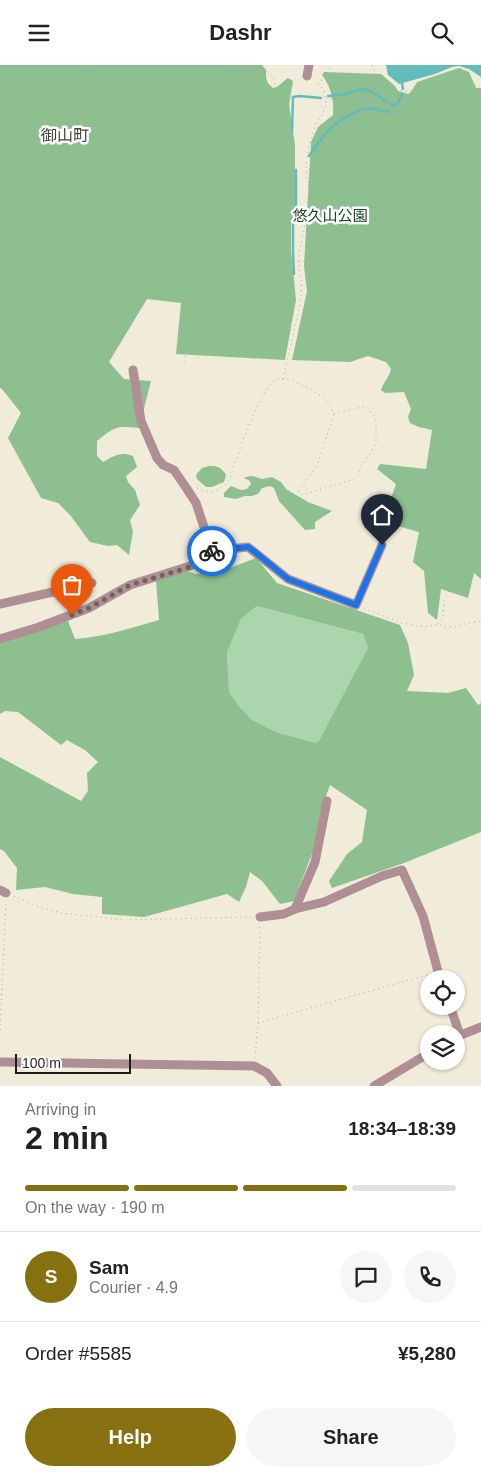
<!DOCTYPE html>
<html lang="en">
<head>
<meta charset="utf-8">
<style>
  :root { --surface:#fff; --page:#f6f6f6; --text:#222; --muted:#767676; --line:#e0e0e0; --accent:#877010 }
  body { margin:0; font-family:Arial,"Noto Sans JP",sans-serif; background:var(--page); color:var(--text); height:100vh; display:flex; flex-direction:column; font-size:19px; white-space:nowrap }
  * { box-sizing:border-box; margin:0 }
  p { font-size:16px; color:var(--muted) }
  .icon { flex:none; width:28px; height:28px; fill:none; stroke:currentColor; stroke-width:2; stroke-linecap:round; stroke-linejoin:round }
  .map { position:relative; height:1021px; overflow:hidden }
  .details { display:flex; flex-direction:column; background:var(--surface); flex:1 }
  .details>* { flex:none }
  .buttons { position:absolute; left:420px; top:905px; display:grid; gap:10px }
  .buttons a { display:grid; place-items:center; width:45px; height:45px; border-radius:50%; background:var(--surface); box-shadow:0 1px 4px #0004; font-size:25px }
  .scale { position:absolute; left:15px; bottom:12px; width:116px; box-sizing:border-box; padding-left:5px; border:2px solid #201e18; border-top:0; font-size:14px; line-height:18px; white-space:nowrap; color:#201e18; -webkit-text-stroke:4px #fff; paint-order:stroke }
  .pin { position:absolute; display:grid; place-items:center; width:42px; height:42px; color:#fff; margin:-51px -21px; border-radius:50% 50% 50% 0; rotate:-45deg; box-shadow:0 0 5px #0007 }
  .pin .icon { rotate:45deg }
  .courier { position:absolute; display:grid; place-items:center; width:50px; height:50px; margin:-25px; border:4px solid #1a73e8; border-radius:50%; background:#fff; color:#222; box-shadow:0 1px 6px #0007 }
  .overview em { font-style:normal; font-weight:600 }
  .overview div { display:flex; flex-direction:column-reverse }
  .overview { display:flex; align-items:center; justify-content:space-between; height:85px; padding:0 25px }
  h1 { font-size:32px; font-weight:600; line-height:38px }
  .bar { display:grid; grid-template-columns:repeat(4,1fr); gap:8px 5px; align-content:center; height:60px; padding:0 25px }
  .bar i { height:6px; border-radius:4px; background:var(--line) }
  .bar .active { background:var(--accent) }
  .bar p { grid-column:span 4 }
  .line { display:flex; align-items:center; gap:12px; padding:0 25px; border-top:1px solid var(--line) }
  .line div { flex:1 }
  .round { display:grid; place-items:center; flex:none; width:52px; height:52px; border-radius:26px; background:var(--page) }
  .button { display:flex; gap:10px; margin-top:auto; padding:10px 25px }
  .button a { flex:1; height:58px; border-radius:30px; background:var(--accent); color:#fff; font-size:20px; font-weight:600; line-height:58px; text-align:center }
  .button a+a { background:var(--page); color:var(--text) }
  header { display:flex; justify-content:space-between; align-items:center; height:65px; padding:0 25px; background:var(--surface); font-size:22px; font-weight:600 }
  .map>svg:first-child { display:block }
  .green { fill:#abd5ad }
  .forest { fill:#8dbf90; fill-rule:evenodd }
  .water { fill:#63bbbc }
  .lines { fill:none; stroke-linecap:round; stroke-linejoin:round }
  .stream { stroke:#63bbbc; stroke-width:2.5 }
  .path { stroke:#aca799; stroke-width:1; stroke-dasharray:1 4; stroke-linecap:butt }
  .minor { stroke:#af8f93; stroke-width:9 }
  .done { stroke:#69665c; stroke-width:5; stroke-dasharray:0 9 }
  .route { stroke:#1a73e8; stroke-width:6 }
  .labels { text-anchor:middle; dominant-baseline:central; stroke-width:5; stroke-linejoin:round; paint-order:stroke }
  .park-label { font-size:15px; fill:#0f4518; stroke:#fff }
  .neighbourhood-label { font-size:16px; fill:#494435; stroke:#fff }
</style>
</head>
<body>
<header><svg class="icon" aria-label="menu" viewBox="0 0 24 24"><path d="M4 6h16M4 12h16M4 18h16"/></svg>Dashr<svg class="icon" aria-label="search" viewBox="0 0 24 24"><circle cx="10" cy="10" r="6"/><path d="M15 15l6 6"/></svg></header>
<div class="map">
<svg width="481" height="1021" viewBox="0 0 481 1021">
  <rect width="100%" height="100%" fill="#f1ebd9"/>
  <path class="green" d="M257,541L363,569L368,583L320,676L316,678L276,667L252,655L239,641L229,627L227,586L241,554Z"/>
  <g class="forest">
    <path d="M0,0H262L266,5C266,13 266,18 273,23C279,22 283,16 288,13L293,16L289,40L295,80V144L291,159V185L296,235L285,295L176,289L181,238L147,234L109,297L124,314L151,316L139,363C116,361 116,361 97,376V391L103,397C114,391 120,386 133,391L137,402L126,411L128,417L135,425L140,440L130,455L133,467L129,490L117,480L108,481L90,477L70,450L58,438L41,433L8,373L21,348L2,324L0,323Z"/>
    <path d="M459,3L469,7L476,23H481V514L474,508L468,533L441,524L437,555L428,548L424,506L413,497L419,467L383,457L396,419L377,404L380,399L426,404L432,365L419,362L410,358L408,352L411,344L404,327L385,328L381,325C384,316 389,313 391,304L386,297L368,291L350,297L292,295L307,226L304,201L311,77L318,62L333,50C334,34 331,22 322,10L324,7L381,9L395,21L398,26L408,29L411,27L417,17Z"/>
    <path d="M209,401C218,401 221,402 226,410L224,417L212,422H206L197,414L196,410L202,403Z"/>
    <path d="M252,411L262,414L272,412L281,417L286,424L308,437L332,446L315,457V464L305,465L279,436L274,423L270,421L262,423L258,429L252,431H245L236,434L224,432V428L231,421L241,425L247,424L251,419L250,416L244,413L246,412Z"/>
    <path d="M256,493L277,518L400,560L408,578L414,610L407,626L448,628L466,623L478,640L481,638V767L404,798L332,823L329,816L347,789L362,777L367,745L330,720L321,745L313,786L294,836L280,839L262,816L250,807L246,822L239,837L227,829L144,852L102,849V832L73,829L45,822L16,825L17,803L4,786L0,784V692L81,736L88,726L87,708L98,697L85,685L67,675L61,680L18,647L5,646L0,649V576L68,556L75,574C104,572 131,563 159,555L156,515L188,506L195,509L222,506ZM257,541L363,569L368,583L319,676L316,678L276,667L252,655L239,641L229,627L227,587L241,554Z"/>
  </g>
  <path class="water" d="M386,0H481V12L469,4L459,1L452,2L435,9L399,19L388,10Z"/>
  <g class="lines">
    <g class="stream">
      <path d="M402,18L403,24"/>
      <path d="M328,31L340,30L363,24L372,27L392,40L398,38L402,29"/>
      <path d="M292,66L293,32L300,31L321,33"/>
      <path d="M309,91C321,74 330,59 350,50C354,48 359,44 364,44C372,42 380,46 387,47L388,45"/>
      <path d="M294,209L293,186V159L296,144V105"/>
    </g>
    <g class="path">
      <path d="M83,0L87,19V31L80,76L81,89L89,148L94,150L109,147L130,156L158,166L182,180L202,194"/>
      <path d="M372,0C375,9 381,15 389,21C406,33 427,21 444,14C449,12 454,9 459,10C469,11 473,20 481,24"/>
      <path d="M326,33L337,34L358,27L369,28L380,35L401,53L410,55L429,53L456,69L481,75"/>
      <path d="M299,197C315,194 317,173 327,163C334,155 346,147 356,143C370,136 395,149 412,149C428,148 441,138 455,132C463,128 472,128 481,127"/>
      <path d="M184,297L189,273L192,266L203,215C204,199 201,188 193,174C191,170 187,165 186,161C184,155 185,147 184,141C182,129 165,100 177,91C187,82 204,83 217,80L221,74L219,70L199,54V51L202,48L238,31L271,21L275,19C274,1 247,1 234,0"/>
      <path d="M283,314L299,244L302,222L298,194L308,145L310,128L307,112L306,100L309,80L316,58L322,51L326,40L324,26L318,18L322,15L332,0"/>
      <path d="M197,423C211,430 222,426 230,413C237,394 259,321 278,314C286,312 296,318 304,321C317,327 328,335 334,349L317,401L299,425V428L302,430L305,429L354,414L358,410L362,399L371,388L376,376V359L374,351L366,341L334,349"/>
      <path d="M364,543L401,558L425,562L438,559L445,562H453L469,558L481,556"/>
      <path d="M438,559L443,554L444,537L454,513L453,493L460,436L463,426L468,417L481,403"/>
      <path d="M14,831L42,843L62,848L124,855L251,852"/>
      <path d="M258,958L430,909"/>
      <path d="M0,965L6,837"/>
      <path d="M255,993L258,958L260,860"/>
    </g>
    <g class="minor">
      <path d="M307,11L309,0"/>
      <path d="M212,486L248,482L288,514L356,540L382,480"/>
      <path d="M0,539L92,518"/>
      <path d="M0,574L39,562L89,543L130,520L190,501L207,493L212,486L196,438L187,424L174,405L163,400L157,393L141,356L133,305"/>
      <path d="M0,825L6,828"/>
      <path d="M295,844L315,797L327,736"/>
      <path d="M260,852L284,849L295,844L324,837L382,811L402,805L423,851L440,914"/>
      <path d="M450,941L460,970"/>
      <path d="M456,972L481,962"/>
      <path d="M0,997L254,1001L267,1008L277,1021"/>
      <path d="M374,1021L429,988"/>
    </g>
  </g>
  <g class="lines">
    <path class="done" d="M72,550L89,543L130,520L190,502L207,493L212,486"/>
    <path class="route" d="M212,486L248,482L255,487L288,514L356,540L382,480"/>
  </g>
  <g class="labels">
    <g class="park-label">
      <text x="330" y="150">悠久山公園</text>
    </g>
    <g class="neighbourhood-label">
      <text x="65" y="70">御山町</text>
    </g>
  </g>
</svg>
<div class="buttons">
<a><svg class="icon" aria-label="locate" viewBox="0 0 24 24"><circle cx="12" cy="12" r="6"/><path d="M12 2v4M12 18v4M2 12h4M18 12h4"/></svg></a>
<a><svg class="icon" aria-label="layers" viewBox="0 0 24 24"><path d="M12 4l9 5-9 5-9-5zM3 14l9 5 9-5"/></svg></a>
</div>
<div class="scale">100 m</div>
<div class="pin" style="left:72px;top:550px;background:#ea580c"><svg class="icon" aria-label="bag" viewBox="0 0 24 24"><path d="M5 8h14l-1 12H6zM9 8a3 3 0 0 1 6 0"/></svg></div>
<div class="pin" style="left:382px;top:480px;background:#1f2937"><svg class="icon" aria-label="home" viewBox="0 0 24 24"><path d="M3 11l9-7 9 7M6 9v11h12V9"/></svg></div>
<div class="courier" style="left:212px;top:486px"><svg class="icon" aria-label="bike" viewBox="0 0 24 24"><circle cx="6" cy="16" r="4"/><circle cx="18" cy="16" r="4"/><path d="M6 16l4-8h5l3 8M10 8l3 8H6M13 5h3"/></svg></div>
</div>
<section class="details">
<div class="overview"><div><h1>2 min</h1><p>Arriving in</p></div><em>18:34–18:39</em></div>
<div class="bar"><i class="active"></i><i class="active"></i><i class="active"></i><i></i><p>On the way · 190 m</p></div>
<div class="line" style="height:90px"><b class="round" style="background:var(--accent);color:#fff">S</b><div><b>Sam</b><p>Courier · 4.9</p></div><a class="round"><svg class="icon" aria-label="chat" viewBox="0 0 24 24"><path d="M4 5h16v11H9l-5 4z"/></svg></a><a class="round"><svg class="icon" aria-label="phone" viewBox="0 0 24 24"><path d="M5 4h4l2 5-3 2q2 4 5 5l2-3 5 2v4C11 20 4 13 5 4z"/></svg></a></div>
<div class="line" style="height:65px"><div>Order #5585</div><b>¥5,280</b></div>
<div class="button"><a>Help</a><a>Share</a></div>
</section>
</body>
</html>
